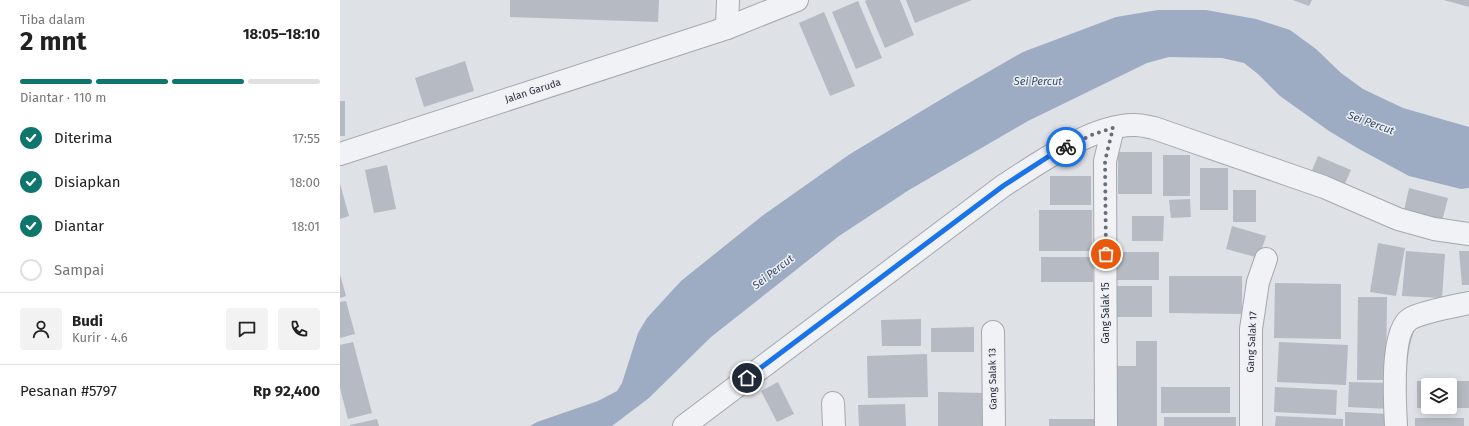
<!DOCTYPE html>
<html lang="id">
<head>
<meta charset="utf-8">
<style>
  :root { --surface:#fff; --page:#f2f2f2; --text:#222; --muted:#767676; --line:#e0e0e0; --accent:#0f766e }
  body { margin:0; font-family:"Fira Sans",sans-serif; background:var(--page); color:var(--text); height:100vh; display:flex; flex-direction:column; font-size:15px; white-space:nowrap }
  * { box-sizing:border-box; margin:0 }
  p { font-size:13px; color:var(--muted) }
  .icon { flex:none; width:22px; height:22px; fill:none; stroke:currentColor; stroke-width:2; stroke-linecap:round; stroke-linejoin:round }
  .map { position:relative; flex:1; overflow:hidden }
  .side { display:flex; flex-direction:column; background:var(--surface); width:340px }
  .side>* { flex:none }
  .fabs { position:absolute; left:1081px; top:378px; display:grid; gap:8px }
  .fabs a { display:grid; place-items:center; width:36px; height:36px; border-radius:4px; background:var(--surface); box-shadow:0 2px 10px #0003; font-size:20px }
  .pin { position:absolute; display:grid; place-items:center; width:34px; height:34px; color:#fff; margin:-17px; border:2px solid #fff; border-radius:50%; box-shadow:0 1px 4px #0007 }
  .courier { position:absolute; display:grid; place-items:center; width:40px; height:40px; margin:-20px; border:3px solid #1a73e8; border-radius:50%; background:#fff; color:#222; box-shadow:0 1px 5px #0007 }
  .overview em { font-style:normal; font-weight:700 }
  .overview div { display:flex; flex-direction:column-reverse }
  .overview { display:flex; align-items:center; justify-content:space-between; height:68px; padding:0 20px }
  h1 { font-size:26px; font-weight:700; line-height:30px }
  .bar { display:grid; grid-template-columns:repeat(4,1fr); gap:6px 4px; align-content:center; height:48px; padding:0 20px }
  .bar i { height:5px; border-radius:3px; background:var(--line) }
  .bar .active { background:var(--accent) }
  .bar p { grid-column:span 4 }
  .line { display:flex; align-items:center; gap:10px; padding:0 20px; border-top:1px solid var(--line) }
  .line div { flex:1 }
  .round { display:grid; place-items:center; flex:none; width:42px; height:42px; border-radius:4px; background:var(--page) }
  ol { padding:0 20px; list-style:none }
  li { display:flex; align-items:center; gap:12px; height:44px }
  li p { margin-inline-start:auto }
  li .icon { padding:4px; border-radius:50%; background:var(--accent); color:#fff; stroke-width:4 }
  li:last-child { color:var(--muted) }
  li i { width:22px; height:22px; border:2px solid var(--line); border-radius:50% }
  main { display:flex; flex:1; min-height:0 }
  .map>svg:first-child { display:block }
  .water { fill:#9dacc2 }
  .building { fill:#b6bac2 }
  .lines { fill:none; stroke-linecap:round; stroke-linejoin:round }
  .minor-casing { stroke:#a4a8af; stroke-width:24 }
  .minor { stroke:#f0f2f5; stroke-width:22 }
  .done { stroke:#686d77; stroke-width:4; stroke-dasharray:0 7.2 }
  .route { stroke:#1a73e8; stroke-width:5 }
  .labels { text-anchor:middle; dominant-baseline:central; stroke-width:3; stroke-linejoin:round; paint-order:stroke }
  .street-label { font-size:10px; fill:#292e3b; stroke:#edf0f4 }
  .water-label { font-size:11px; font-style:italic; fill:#384b6a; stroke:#edf0f4 }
</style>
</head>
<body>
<main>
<section class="side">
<div class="overview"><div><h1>2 mnt</h1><p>Tiba dalam</p></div><em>18:05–18:10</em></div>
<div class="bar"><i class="active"></i><i class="active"></i><i class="active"></i><i></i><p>Diantar · 110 m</p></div>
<ol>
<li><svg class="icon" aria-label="check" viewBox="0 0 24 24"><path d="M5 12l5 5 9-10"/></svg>Diterima<p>17:55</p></li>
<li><svg class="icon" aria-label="check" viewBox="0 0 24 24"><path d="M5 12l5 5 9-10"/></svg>Disiapkan<p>18:00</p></li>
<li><svg class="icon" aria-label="check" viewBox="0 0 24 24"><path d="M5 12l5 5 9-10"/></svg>Diantar<p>18:01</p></li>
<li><i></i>Sampai</li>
</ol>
<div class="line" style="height:72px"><a class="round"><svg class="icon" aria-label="person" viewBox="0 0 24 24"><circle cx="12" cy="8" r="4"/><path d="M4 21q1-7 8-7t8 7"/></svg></a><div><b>Budi</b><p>Kurir · 4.6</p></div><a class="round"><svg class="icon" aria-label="chat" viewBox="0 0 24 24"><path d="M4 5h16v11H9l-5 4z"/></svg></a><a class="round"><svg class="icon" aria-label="phone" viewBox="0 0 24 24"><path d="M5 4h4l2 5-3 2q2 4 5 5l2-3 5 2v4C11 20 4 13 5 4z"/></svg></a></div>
<div class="line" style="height:52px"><div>Pesanan #5797</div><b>Rp 92,400</b></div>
</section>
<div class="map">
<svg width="1129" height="426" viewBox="0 0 1129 426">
  <rect width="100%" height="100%" fill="#dee1e6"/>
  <path class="water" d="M818,10H866L916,19L950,30L976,49L1001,73L1023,89L1063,108L1129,127V188L1121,189L1069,176L1019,149L989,131L940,96L918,74L904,63L882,58L829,57L807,63L688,121L569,190L499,236L371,337L309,398L272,426H190L197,422L258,401L277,391L282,383L298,333L307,318L341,281L422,216L510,154L615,91L683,52L776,17Z"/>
  <g class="building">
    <path d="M170,0H319L318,22L170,17Z"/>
    <path d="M527,0H560L574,35L545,48L525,1Z"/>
    <path d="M566,0H632L575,23Z"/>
    <path d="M953,0H972L969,6Z"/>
    <path d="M1104,0H1129V7Z"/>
    <path d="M518,1L542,58L516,69L492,12Z"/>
    <path d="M484,12L515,86L490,96L459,23Z"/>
    <path d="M125,61L134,91L84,107L75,78Z"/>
    <rect x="0" y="101" width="5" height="35"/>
    <rect x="778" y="152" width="34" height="42"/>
    <rect x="823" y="155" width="27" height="41"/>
    <path d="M978,156L1011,170L1003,188L970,175Z"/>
    <path d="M47,165L56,209L34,213L25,170Z"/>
    <rect x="860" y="168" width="28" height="42"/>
    <rect x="710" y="176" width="41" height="29"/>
    <path d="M0,184L9,216L0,219Z"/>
    <path d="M1069,188L1108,198L1101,225L1063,215Z"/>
    <rect x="893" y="190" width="23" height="32"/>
    <path d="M850,199L851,217L831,218L829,200Z"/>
    <rect x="699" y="210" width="53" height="41"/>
    <path d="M792,216H824L823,241H792Z"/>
    <path d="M892,226L926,236L919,258L886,249Z"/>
    <path d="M1038,243L1065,248L1056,296L1030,292Z"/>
    <path d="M1066,251L1105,254L1102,298L1062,296Z"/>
    <path d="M1119,251H1129V285H1122Z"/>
    <path d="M775,252H819V280H774Z"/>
    <rect x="701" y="257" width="52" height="25"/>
    <path d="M0,274L6,296L0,298Z"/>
    <path d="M829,276H902V314L829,313Z"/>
    <path d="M935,283L1001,284V339L934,338Z"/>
    <rect x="777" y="286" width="35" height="31"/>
    <path d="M1018,297H1047L1046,380H1017Z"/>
    <path d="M6,301L15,334L0,338V302Z"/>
    <path d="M581,319V346H542L541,320Z"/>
    <path d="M634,327V352H591V328Z"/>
    <path d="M796,341H817V426H775V366H796Z"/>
    <path d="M13,342L32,413L8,419L0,388V345Z"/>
    <path d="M939,342L1008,345L1006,385L937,382Z"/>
    <path d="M587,354L588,397L528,398L527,356Z"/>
    <path d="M1077,381H1129V408H1110V385H1088V408H1077Z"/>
    <path d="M438,382L454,414L437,422L421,391Z"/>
    <path d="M1009,382L1049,383V409L1008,407Z"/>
    <rect x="821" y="387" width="69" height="26"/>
    <path d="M935,387L997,390L996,415L934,412Z"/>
    <path d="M598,392L645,393L644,426H598Z"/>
    <path d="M565,404L566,426H519L518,405Z"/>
    <path d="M1005,412L1051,414V426H1005Z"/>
    <path d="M936,416L1003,419V426H935Z"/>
    <rect x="824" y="417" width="72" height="9"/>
    <rect x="1075" y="418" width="49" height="8"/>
    <path d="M37,419L39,426H10V425Z"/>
    <rect x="709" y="419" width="45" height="7"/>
  </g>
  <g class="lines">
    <defs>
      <g id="minor">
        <path d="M387,28L388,0"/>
        <path d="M0,154L387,28L457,0"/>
        <path d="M653,332L654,426"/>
        <path d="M493,403L494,426"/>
        <path d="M344,426L663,186C697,164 755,123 796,125C802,125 808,127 814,128L984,187L1058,219L1094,229L1129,234"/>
        <path d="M766,426L765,161L773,128"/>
        <path d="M911,426V329L918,282L926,259"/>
        <path d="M1056,426C1055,404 1050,331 1070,319C1081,312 1115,306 1129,303"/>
      </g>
    </defs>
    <use href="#minor" class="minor-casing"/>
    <use href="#minor" class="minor"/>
  </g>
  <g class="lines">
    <path class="done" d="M726,147L754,134L773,128L765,161L766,254"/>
    <path class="route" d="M407,378L663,186L717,151L726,147"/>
  </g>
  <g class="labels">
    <g class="street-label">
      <text transform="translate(193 91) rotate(-18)">Jalan Garuda</text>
      <text transform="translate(766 313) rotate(-90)">Gang Salak 15</text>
      <text transform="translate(912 342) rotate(-87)">Gang Salak 17</text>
      <text transform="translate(653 379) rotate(-91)">Gang Salak 13</text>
    </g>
    <g class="water-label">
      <text x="698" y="81">Sei Percut</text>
      <text transform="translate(1031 123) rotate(20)">Sei Percut</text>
      <text transform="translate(433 272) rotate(-38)">Sei Percut</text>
    </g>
  </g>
</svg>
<div class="fabs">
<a><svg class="icon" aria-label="layers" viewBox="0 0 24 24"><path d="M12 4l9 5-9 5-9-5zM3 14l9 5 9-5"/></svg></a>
</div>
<div class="pin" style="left:766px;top:254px;background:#ea580c"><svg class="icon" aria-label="bag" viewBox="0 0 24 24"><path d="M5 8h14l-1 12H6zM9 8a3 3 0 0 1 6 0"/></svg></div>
<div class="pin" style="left:407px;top:378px;background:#1f2937"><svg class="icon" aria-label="home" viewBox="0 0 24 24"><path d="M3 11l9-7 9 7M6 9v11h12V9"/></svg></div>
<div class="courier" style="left:726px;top:147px"><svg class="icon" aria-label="bike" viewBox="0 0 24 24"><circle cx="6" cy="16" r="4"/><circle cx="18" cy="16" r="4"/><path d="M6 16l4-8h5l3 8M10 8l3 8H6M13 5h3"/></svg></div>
</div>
</main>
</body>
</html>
